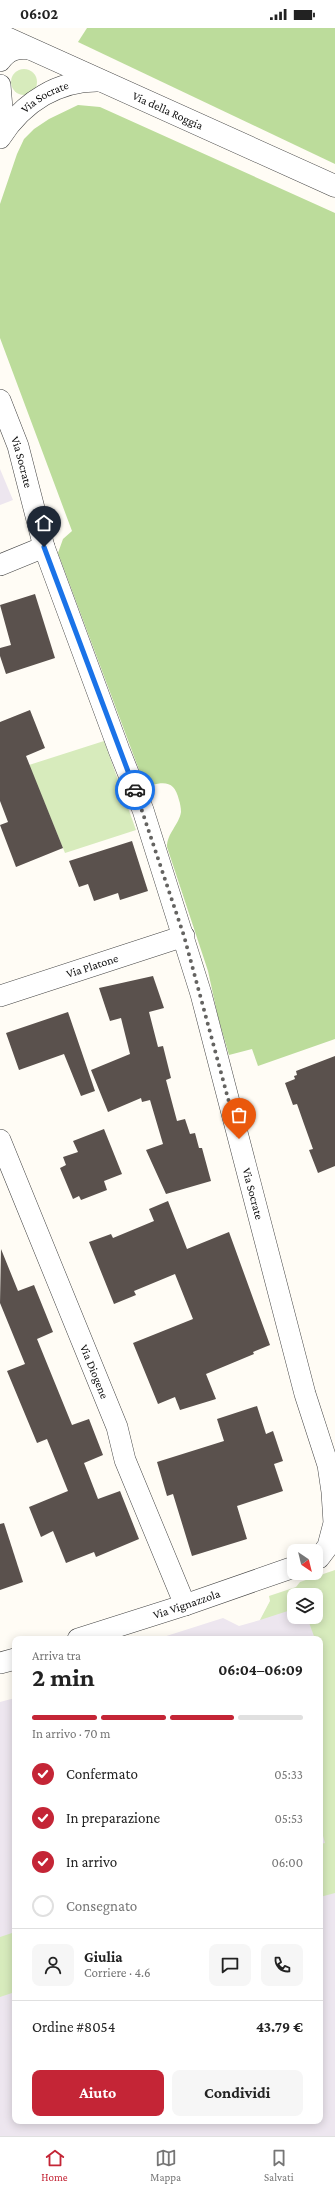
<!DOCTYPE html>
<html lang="it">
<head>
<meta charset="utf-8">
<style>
  :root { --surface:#fff; --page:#f6f6f6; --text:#222; --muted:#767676; --line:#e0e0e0; --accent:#c42536 }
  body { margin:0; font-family:"Crimson Pro",serif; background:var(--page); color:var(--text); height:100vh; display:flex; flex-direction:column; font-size:15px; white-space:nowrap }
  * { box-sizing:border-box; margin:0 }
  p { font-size:13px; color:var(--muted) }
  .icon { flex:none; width:22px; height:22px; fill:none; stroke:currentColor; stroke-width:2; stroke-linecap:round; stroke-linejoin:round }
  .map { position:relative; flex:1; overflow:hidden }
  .drawer { position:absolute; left:12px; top:1608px; width:311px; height:488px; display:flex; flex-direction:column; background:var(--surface); border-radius:8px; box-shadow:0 2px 10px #0003 }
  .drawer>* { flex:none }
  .needle { width:26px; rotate:145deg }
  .tools { position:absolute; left:287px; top:1516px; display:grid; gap:8px }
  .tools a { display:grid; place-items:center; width:36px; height:36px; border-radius:8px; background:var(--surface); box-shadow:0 2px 10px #0003; font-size:20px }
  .pin { position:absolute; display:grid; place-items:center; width:34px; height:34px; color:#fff; margin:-41px -17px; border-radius:50% 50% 50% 0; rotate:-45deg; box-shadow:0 0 4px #0007 }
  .pin .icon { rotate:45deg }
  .courier { position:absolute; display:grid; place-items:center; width:40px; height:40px; margin:-20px; border:3px solid #1a73e8; border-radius:50%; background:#fff; color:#222; box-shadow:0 1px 5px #0007 }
  .headline em { font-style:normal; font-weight:700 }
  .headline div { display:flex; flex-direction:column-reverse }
  .headline { display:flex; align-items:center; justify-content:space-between; height:68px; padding:0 20px }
  h1 { font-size:26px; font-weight:700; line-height:30px }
  .bar { display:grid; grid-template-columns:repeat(4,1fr); gap:6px 4px; align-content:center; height:48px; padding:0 20px }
  .bar i { height:5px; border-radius:3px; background:var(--line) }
  .bar .selected { background:var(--accent) }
  .bar p { grid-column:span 4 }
  .line { display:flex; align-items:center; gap:10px; padding:0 20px; border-top:1px solid var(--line) }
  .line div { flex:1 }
  .round { display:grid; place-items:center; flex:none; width:42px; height:42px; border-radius:8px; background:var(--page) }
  ol { padding:0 20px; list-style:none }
  li { display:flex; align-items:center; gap:12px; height:44px }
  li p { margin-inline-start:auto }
  li .icon { padding:4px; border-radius:50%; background:var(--accent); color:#fff; stroke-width:4 }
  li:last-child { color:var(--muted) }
  li i { width:22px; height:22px; border:2px solid var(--line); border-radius:50% }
  .button { display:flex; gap:8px; margin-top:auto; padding:8px 20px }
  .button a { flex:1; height:46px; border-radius:8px; background:var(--accent); color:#fff; font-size:16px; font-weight:700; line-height:46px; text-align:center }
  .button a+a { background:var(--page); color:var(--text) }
  .status { display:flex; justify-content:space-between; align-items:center; height:28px; padding:0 20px; background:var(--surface); direction:ltr }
  .status svg { height:11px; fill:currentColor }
  .menu { display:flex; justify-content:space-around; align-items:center; height:56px; border-top:1px solid var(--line); background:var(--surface); font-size:11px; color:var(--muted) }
  .menu a { display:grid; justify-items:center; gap:2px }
  .menu .selected { color:var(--accent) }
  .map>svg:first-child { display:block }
  .industrial { fill:#ede6ef; fill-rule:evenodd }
  .green { fill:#d7ebbc }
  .forest { fill:#bcdc9b }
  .building { fill:#5a514d }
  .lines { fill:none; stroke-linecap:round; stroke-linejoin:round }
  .minor-casing { stroke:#444; stroke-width:22 }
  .tertiary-casing { stroke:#444; stroke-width:23 }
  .minor { stroke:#fff; stroke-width:21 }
  .tertiary { stroke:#fff; stroke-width:22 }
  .done { stroke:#646361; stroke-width:4; stroke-dasharray:0 7.2 }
  .route { stroke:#1a73e8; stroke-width:5 }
  .labels { text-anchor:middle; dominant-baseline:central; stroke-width:4; stroke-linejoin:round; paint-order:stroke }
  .street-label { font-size:12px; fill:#111; stroke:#fff }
</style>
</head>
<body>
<div class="status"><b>06:02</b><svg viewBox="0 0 49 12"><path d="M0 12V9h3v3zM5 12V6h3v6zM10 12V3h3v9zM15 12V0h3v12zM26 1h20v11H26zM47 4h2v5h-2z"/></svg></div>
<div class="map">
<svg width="335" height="2108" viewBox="0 0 335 2108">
  <rect width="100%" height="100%" fill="#fffcf5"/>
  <g class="industrial">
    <path d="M0,441L13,472L0,477Z"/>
    <path d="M335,1552V2108H0V1674L15,1670V2093H320V1611H157L223,1590L239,1598L260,1592L271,1572ZM294,1567H316V1589H294Z"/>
  </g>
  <g class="green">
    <circle cx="24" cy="54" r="13"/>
    <path d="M104,713L136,802L65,825L29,737Z"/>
    <path d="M335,1542V1865L320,1869V1816L325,1815L320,1797V1611H315L307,1589H316V1567H294V1581L260,1592L270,1573L269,1568L296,1559L300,1554Z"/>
    <path d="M15,1904V1964L0,1969V1909Z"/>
  </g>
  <g class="forest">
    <path d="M87,0H335V136L78,14Z"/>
    <path d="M78,77L100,79L335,185V1011L258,1038L252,1021L229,1027L218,989L208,943L167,819C167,805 179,797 181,784C181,780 180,775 179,772C175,755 167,753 152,757L145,753L141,747L58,525L63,511L72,503L0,310V176L17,126L24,111L34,101L49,91Z"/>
  </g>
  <g class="building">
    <path d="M35,566L55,630L6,646L0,628V620L11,617L0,577Z"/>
    <path d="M30,682L45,720L26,728L63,820L16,839L0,797L8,794L0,773V694Z"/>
    <path d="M132,813L148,863L120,872L118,865L94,873L88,856L79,859L69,833Z"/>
    <path d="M153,948L164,980L149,984L158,1019L163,1018L171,1050L166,1052L177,1093L185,1091L190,1106L195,1105L199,1120H202L211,1153L166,1166L146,1122L163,1116L150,1072L142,1074L141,1070L108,1084L91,1042L130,1026L121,990L110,993L99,960Z"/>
    <path d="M68,984L95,1063L81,1068L64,1026L19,1042L6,1005Z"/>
    <path d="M335,1028V1138L318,1145L309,1122L313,1121L304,1096L297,1076L293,1077L285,1055L295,1051L294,1048L297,1047L296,1043Z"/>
    <path d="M104,1101L122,1146L104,1153L107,1162L81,1172L79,1168L73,1171L60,1140L66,1137L63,1129L78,1124L73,1113Z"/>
    <path d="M168,1173L187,1221L229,1204L270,1317L253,1324L254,1326L206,1346L216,1371L180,1382L175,1369L158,1376L133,1315L193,1291L175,1246L134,1263L136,1267L114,1276L89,1214L111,1206L113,1210L154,1193L149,1181Z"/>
    <path d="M1,1221L18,1263L34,1257L53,1304L37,1311L72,1397L89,1391L103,1427L84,1435L98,1471L120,1463L139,1511L96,1529L94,1524L66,1535L53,1503L41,1509L29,1479L68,1463L47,1411L37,1415L7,1343L25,1336L0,1275Z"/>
    <path d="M257,1378L266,1406L273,1403L283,1433L274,1436L283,1463L237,1478L247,1511L192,1528L173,1466L167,1468L157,1434L224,1413L217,1391Z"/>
    <path d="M4,1495L23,1554L0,1562V1496Z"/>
  </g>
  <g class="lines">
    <defs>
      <g id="minor">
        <path d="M0,33C8,22 17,19 30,21"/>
        <path d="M0,57L3,92L0,105"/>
        <path id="s1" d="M0,110C23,74 59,51 102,53"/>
        <path id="s2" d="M0,372L18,418L44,519L119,722L143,782L201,966L305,1366L328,1437L332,1464L334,1495L328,1518L319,1530"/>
        <path d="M0,537L44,519"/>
        <path id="s3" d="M0,968L184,908"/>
        <path id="s4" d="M0,1112L117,1399L125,1432L185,1577"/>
        <path id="s5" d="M78,1611L185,1577L294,1539"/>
        <path d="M0,1635L15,1631"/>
      </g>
      <g id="tertiary">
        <path id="s6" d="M0,7L335,158"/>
      </g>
    </defs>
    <use href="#minor" class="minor-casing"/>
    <use href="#tertiary" class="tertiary-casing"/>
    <use href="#minor" class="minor"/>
    <use href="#tertiary" class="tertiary"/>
  </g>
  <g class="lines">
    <path class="done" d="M135,762L184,908L239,1111"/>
    <path class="route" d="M44,519L135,762"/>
  </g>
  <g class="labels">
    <g class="street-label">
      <text stroke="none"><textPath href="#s1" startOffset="62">Via Socrate</textPath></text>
      <text stroke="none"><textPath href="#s6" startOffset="184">Via della Roggia</textPath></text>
      <text stroke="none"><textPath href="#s2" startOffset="66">Via Socrate</textPath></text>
      <text stroke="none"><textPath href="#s3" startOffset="97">Via Platone</textPath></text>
      <text stroke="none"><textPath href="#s2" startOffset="834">Via Socrate</textPath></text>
      <text stroke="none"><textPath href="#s4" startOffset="250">Via Diogene</textPath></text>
      <text stroke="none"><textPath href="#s5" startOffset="114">Via Vignazzola</textPath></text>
    </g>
  </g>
</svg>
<div class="tools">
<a><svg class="needle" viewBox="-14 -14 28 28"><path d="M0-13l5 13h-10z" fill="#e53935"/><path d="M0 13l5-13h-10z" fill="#767676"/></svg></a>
<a><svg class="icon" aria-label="layers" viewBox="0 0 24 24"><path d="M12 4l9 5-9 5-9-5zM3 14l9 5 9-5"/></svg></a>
</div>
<div class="pin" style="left:239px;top:1111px;background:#ea580c"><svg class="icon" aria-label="bag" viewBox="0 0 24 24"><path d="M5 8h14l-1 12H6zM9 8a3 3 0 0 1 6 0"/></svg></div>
<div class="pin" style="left:44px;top:519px;background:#1f2937"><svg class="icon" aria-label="home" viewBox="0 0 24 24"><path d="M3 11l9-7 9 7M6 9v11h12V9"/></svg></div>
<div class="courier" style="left:135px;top:762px"><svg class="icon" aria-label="car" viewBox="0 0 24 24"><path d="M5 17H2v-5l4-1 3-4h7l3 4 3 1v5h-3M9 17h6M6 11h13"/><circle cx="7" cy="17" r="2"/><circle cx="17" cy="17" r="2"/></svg></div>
<section class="drawer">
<div class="headline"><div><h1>2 min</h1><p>Arriva tra</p></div><em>06:04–06:09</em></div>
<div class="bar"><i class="selected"></i><i class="selected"></i><i class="selected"></i><i></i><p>In arrivo · 70 m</p></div>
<ol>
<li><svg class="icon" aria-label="check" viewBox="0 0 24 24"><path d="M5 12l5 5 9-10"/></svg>Confermato<p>05:33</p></li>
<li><svg class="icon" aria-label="check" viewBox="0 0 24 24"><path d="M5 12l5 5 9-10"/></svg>In preparazione<p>05:53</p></li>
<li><svg class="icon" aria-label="check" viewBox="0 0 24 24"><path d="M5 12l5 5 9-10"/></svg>In arrivo<p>06:00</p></li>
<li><i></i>Consegnato</li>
</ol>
<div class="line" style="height:72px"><a class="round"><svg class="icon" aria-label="person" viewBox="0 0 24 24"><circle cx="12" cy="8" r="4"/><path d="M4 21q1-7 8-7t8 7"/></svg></a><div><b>Giulia</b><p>Corriere · 4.6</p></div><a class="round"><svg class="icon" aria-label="chat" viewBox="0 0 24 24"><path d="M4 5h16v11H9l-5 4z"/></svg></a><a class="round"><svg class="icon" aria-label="phone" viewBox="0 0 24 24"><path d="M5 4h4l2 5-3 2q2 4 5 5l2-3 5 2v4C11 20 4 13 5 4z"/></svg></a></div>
<div class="line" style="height:52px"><div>Ordine #8054</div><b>43.79 €</b></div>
<div class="button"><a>Aiuto</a><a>Condividi</a></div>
</section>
</div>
<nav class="menu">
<a class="selected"><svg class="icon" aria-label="home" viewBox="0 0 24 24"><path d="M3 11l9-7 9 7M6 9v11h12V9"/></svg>Home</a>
<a><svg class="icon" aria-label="map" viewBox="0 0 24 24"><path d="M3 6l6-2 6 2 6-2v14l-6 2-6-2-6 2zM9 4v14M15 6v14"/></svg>Mappa</a>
<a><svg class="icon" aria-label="saved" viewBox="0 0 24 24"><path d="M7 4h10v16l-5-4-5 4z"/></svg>Salvati</a>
</nav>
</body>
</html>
